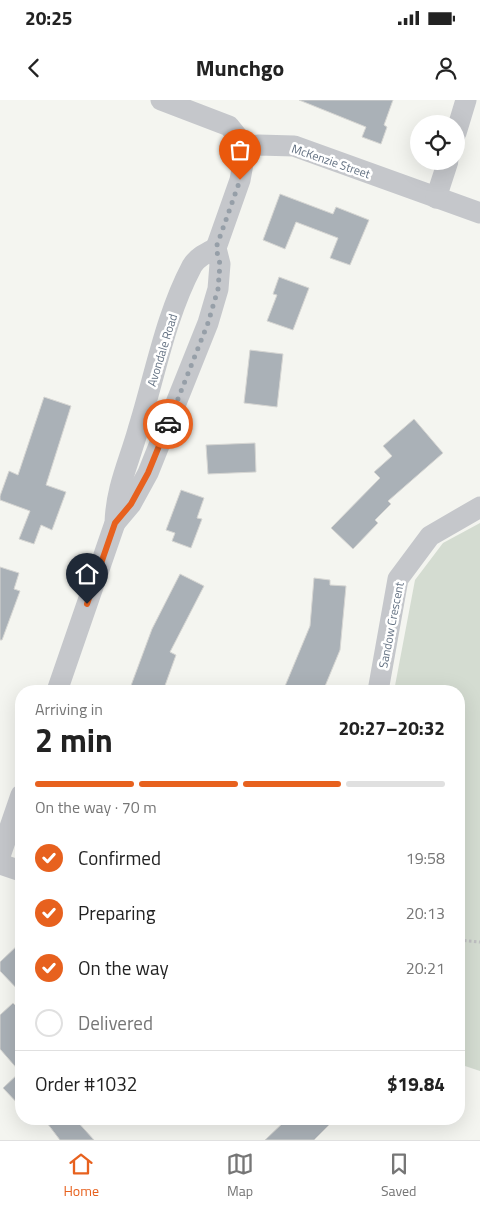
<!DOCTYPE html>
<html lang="en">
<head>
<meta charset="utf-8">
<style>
  :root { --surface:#fff; --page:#f2f2f2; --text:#222; --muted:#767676; --line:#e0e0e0; --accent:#e7611e }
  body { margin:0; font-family:"Titillium Web",sans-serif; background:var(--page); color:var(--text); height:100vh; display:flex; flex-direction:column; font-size:19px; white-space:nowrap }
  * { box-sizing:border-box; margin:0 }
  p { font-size:16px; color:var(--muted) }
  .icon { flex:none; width:28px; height:28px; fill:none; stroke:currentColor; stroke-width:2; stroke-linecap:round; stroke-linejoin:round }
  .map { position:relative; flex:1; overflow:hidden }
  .side { position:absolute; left:15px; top:585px; width:450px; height:440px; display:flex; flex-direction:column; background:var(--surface); border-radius:20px; box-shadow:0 5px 20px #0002 }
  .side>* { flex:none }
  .buttons { position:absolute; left:410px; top:15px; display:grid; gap:10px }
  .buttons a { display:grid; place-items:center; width:55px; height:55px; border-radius:50%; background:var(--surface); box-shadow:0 5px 20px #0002; font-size:25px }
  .pin { position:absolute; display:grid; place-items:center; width:42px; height:42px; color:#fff; margin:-51px -21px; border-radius:50% 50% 50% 0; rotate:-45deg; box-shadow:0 0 5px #0007 }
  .pin .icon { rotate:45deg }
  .courier { position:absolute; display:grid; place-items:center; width:50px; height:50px; margin:-25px; border:4px solid #e7611e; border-radius:50%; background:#fff; color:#222; box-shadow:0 1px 6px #0007 }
  .overview em { font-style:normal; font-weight:700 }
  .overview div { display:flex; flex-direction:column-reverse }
  .overview { display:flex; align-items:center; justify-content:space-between; height:85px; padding:0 20px }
  h1 { font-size:32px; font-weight:700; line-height:38px }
  .bar { display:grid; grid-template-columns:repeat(4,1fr); gap:8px 5px; align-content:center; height:60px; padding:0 20px }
  .bar i { height:6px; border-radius:4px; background:var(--line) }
  .bar .active { background:var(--accent) }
  .bar p { grid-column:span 4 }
  .line { display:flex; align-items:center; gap:12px; padding:0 20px; border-top:1px solid var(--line) }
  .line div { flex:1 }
  ol { padding:0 20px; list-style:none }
  li { display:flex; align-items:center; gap:15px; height:55px }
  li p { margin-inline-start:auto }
  li .icon { padding:5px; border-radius:50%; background:var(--accent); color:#fff; stroke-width:4 }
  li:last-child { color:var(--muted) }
  li i { width:28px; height:28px; border:2px solid var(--line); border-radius:50% }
  .status { display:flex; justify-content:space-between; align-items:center; height:35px; padding:0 25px; background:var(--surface); direction:ltr }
  .status svg { height:14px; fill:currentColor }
  header { display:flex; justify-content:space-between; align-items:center; height:65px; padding:0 20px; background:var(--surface); font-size:22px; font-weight:700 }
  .dock { display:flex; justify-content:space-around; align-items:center; height:70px; border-top:1px solid var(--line); background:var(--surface); font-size:14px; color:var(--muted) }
  .dock a { display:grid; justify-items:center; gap:2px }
  .dock .active { color:var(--accent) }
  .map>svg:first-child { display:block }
  .green { fill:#d4dcd1 }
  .building { fill:#aab1b7; stroke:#d6d6d3 }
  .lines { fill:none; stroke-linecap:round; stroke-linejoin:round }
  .path { stroke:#bebfc1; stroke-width:3; stroke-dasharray:2.5 2.5; stroke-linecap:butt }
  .minor { stroke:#c5c7cb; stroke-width:21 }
  .done { stroke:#969fa8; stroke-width:5; stroke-dasharray:0 9 }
  .route { stroke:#e7611e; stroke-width:6 }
  .labels { text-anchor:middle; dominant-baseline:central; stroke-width:5; stroke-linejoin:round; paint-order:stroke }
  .street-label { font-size:12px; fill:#637182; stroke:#fff }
</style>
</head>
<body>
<div class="status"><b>20:25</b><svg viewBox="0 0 49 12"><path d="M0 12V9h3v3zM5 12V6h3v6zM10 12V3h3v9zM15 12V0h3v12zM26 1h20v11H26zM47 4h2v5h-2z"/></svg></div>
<header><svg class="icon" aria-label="back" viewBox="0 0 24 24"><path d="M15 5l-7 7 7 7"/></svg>Munchgo<svg class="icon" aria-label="person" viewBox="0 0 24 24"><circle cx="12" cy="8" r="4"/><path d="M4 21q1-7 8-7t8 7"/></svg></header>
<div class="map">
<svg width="480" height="1040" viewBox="0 0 480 1040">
  <rect width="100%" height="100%" fill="#f4f5f0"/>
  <path class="green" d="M480,423V971L459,964V591H394L415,480L443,443Z"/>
  <g class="building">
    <path d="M299,0H393L384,25L387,27L381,44L362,37L366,27Z"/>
    <path d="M280,94L333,114L336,107L369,120L350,165L330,158L338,138L296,122L285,149L263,140Z"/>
    <path d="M279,177L309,188L293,230L267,221L277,195L273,194Z"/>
    <path d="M250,250L283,254L277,307L244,303Z"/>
    <path d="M44,297L71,306L46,385L66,392L52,430L41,425L34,444L19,439L30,411L0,400V396L9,371L18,375Z"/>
    <path d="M414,319L443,353L388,401L391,404L375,420L378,423L353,449L331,428L380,378L374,372L392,356L383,346Z"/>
    <path d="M255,343L256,372L208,374L206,345Z"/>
    <path d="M181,390L204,398L197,418L202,419L191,448L172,441L175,433L166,430Z"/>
    <path d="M0,467L19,473L14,489L20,491L2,540H0Z"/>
    <path d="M180,474L204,486L170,552L176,555L163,591H129L152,529Z"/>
    <path d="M314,478L330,480V485L346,486L340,550L323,591H283L310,526Z"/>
    <path d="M21,842V893L0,871V862Z"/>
    <path d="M13,903L21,911V1007L3,988L20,972L0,949V915Z"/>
    <path d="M44,1019H75L94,1040H60Z"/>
    <path d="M287,1019H335L314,1040H265Z"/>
  </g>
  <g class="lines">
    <path class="path" d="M459,840L480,842"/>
    <g class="minor">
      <path d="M161,0L229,26L246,47"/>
      <path d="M456,33L466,0"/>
      <path d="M246,47L258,45L294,46L480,113"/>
      <path d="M436,98L448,61"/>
      <path d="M115,423L131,404L148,373L208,223L218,189L220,164L216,148L240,80L246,47"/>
      <path d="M57,591L115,423C116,388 129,362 138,330C155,276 165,217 192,166C197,157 208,152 216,148"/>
      <path d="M378,591L398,479L430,436L480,407"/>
      <path d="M0,756L21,695"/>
      <path d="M0,764L21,771"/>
    </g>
  </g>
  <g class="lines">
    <path class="done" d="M168,324L208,223L218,189L220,164L216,148L240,80"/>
    <path class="route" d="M87,504L115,423L131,404L148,373L168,324"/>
  </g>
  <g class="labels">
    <g class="street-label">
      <text transform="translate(331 61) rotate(19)">McKenzie Street</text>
      <text transform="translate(162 250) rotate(-73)">Avondale Road</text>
      <text transform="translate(391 525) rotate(-79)">Sandow Crescent</text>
    </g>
  </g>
</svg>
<div class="buttons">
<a><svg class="icon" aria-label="locate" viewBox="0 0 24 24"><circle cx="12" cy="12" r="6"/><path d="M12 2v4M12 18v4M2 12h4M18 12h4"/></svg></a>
</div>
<div class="pin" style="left:240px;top:80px;background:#ea580c"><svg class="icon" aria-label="bag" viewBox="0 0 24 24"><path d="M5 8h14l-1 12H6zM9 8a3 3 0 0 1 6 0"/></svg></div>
<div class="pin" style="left:87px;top:504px;background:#1f2937"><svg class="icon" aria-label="home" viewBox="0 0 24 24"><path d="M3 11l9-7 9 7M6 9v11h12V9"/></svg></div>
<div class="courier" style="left:168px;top:324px"><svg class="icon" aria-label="car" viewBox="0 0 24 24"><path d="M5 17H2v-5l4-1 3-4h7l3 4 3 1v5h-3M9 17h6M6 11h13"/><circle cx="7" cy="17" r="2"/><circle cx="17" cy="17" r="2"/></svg></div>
<section class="side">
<div class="overview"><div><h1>2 min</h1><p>Arriving in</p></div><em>20:27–20:32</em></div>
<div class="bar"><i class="active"></i><i class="active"></i><i class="active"></i><i></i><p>On the way · 70 m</p></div>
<ol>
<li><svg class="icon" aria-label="check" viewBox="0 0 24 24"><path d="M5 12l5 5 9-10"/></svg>Confirmed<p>19:58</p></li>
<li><svg class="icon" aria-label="check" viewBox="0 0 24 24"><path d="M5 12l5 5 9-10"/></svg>Preparing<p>20:13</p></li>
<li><svg class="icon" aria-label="check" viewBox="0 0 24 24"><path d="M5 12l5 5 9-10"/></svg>On the way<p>20:21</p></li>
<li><i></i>Delivered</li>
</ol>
<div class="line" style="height:65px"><div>Order #1032</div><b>$19.84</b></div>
</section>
</div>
<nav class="dock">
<a class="active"><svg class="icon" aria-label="home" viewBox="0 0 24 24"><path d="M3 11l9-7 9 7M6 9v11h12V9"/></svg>Home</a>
<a><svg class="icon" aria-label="map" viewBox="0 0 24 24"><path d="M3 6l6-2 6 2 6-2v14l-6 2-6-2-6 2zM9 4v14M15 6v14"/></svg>Map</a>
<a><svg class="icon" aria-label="saved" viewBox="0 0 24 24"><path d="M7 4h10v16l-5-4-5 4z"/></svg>Saved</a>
</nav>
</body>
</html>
